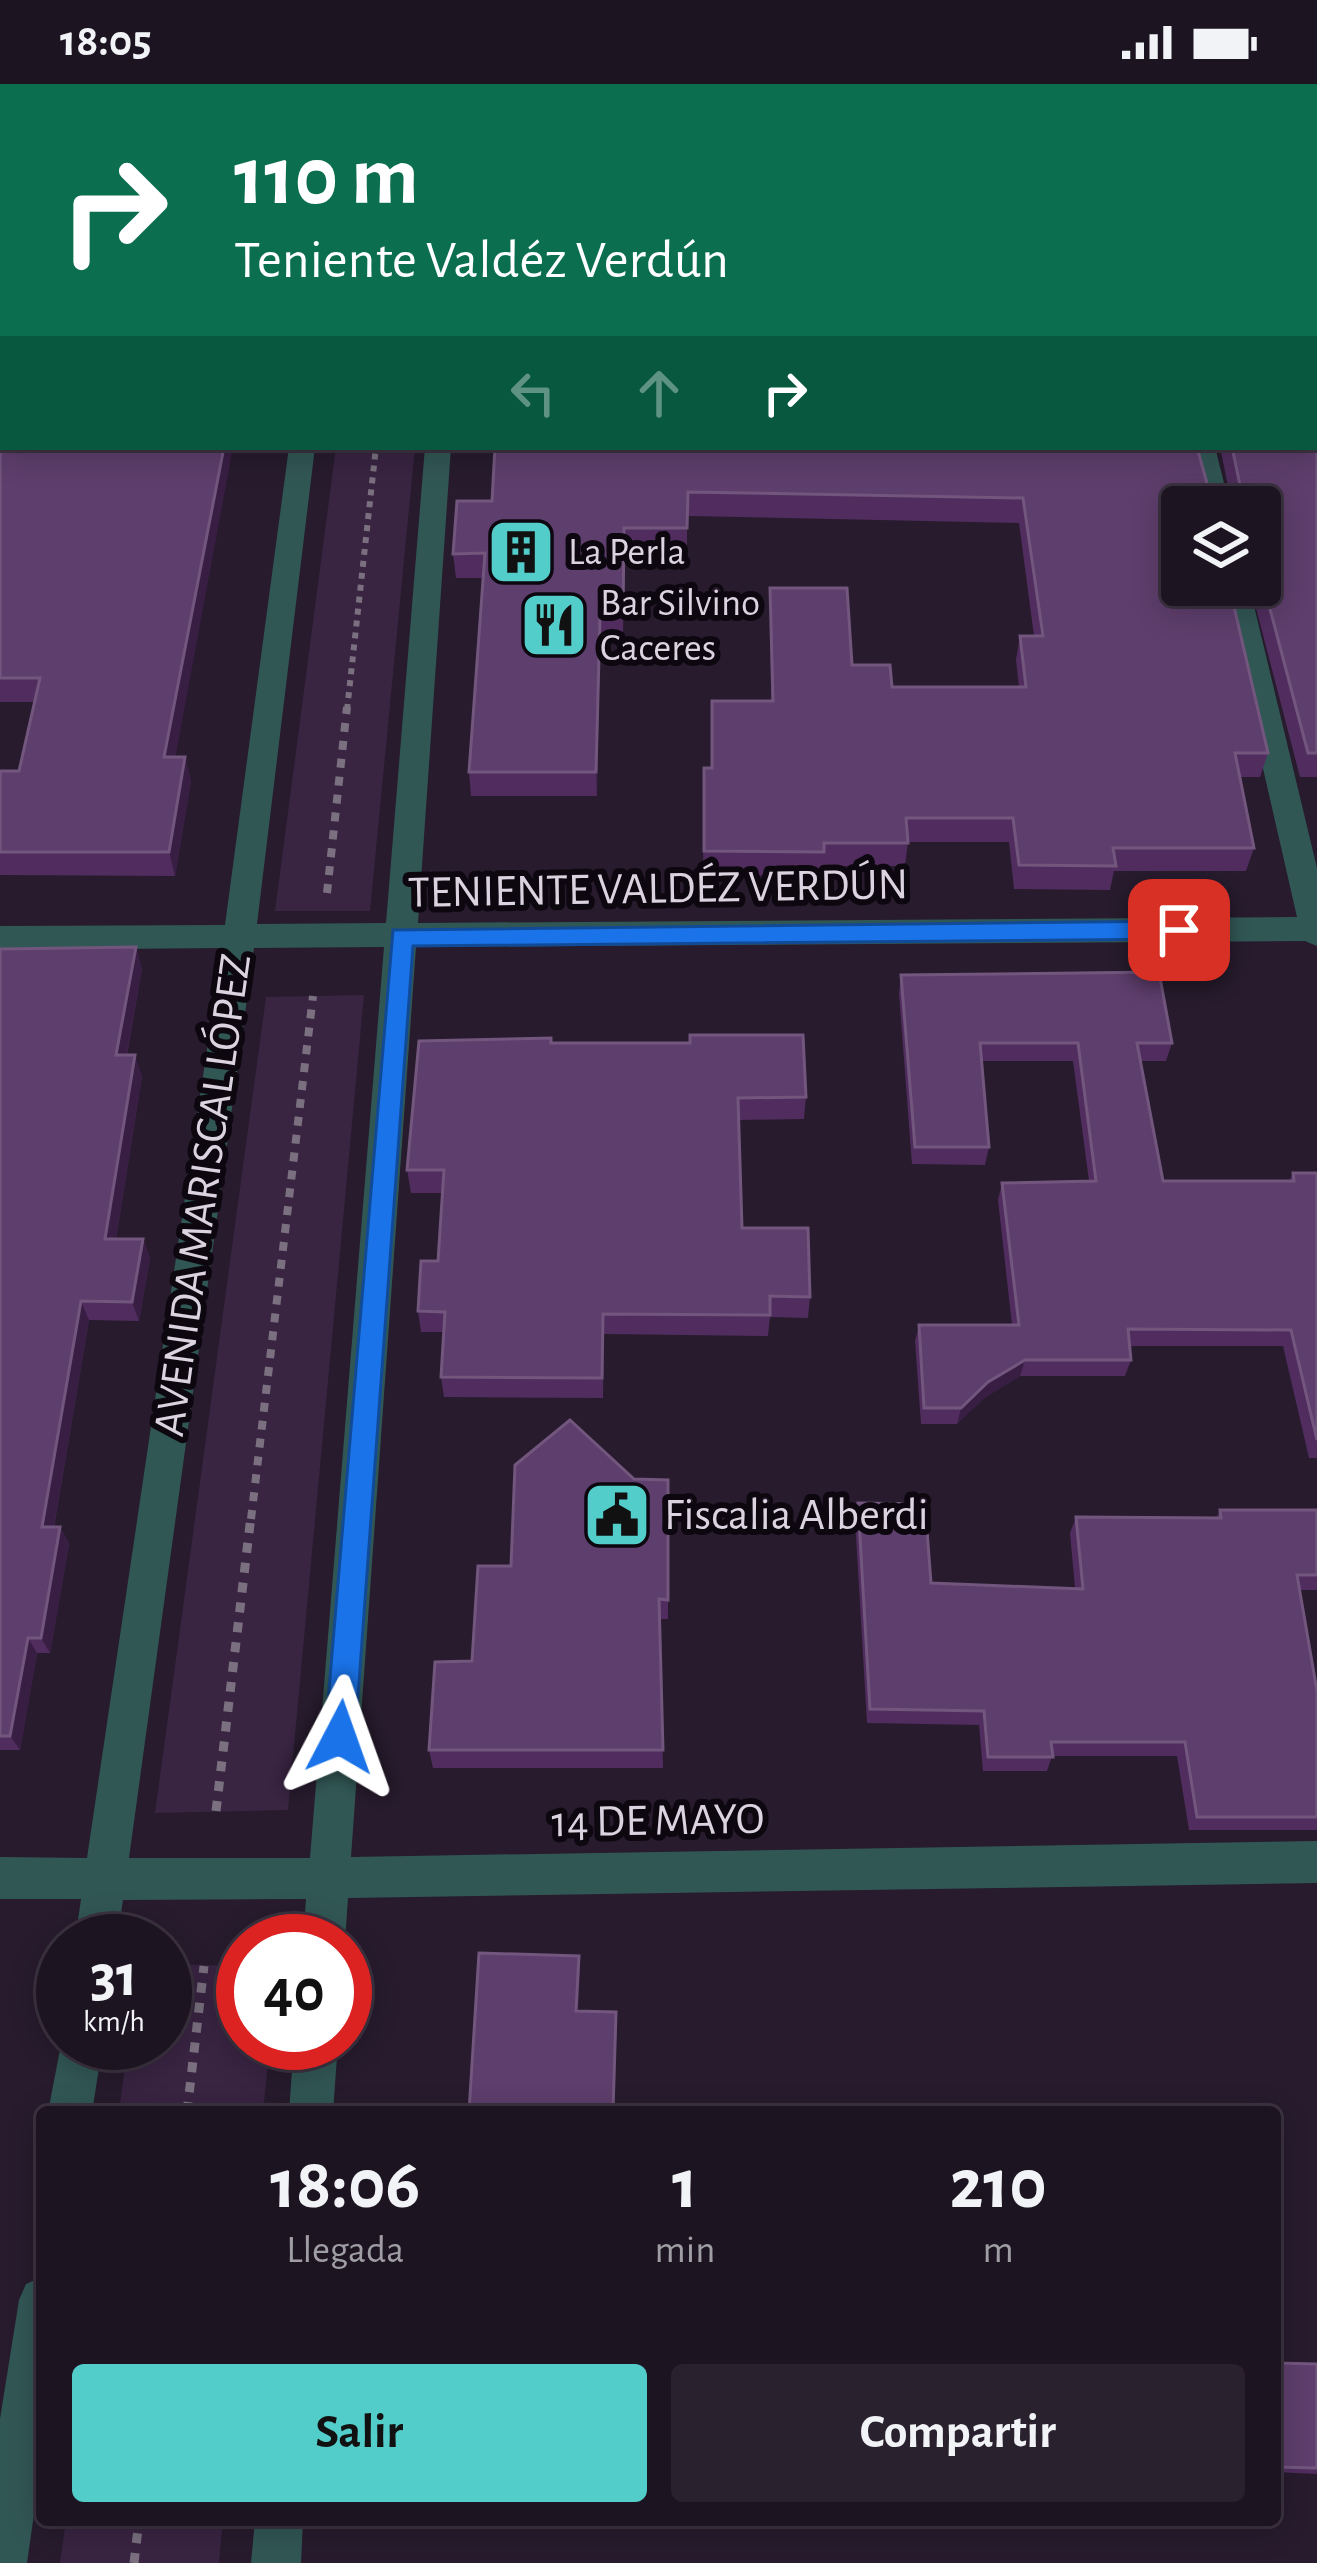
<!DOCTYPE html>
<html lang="es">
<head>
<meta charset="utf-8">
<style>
	body { margin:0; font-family:"Alegreya Sans",sans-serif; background:#2a212f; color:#f1f3f6; height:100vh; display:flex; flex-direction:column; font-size:45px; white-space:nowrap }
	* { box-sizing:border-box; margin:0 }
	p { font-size:39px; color:#a09ea5 }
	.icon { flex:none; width:66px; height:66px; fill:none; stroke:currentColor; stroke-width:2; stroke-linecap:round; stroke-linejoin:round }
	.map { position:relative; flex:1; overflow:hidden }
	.sheet { position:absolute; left:36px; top:2022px; width:1245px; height:420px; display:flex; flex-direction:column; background:#1d1422; border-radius:12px; box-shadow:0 6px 30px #0003,0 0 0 3px #3b3340 }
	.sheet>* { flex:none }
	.hud { position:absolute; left:0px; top:0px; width:1317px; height:366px; box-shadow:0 6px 30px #0003,0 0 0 3px #3b3340; background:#0b6e4f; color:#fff; overflow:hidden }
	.controls { position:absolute; left:1161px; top:402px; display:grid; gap:24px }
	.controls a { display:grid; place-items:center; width:120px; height:120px; border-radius:12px; background:#1d1422; box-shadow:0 6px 30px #0003,0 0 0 3px #3b3340; font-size:60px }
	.speed { position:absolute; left:36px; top:1830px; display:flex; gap:24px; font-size:60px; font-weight:700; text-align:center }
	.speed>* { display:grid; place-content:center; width:156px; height:156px; border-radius:50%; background:#1d1422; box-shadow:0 6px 30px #0003,0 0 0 3px #3b3340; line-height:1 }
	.speed small { font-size:30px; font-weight:400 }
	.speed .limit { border:18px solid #d22; background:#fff; color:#111 }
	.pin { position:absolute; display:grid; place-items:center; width:102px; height:102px; color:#fff; margin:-51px; border-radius:24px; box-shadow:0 6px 18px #0006 }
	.me { position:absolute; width:132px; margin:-66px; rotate:4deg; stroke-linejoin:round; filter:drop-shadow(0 0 9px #0008) }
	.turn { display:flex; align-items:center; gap:42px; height:252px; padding:0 36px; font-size:54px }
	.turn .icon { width:156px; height:156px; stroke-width:2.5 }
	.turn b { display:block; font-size:84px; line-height:102px }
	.lanes { display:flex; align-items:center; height:114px; padding:0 36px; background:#0003; justify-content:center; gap:60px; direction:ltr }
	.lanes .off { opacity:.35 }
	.eta { display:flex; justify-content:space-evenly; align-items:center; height:204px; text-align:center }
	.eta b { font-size:72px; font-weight:600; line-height:84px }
	.primary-button { display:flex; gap:24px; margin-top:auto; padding:24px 36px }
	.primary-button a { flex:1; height:138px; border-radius:12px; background:#53cdca; color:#111; font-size:48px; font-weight:600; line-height:138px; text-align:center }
	.primary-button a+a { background:#2a212f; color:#f1f3f6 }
	.status { display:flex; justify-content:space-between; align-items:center; height:84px; padding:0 60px; background:#1d1422; direction:ltr }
	.status svg { height:33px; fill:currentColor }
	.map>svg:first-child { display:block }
	.green { fill:#392442 }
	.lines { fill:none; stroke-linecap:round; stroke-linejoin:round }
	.path-far2 { stroke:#7a707f; stroke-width:6; stroke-dasharray:6 6; stroke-linecap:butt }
	.path-far1 { stroke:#7a707f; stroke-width:8; stroke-dasharray:9 9; stroke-linecap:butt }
	.path { stroke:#7a707f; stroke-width:9; stroke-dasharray:10 10; stroke-linecap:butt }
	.minor { fill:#315755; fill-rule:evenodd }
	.wall { fill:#502d5e }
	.shaded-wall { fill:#391e44 }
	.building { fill:#5e3e6c; stroke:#72567e; stroke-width:3 }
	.route { fill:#1a73e8; stroke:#114b97; stroke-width:3 }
	.labels { text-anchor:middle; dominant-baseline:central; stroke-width:12; stroke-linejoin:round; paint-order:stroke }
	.far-poi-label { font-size:39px; fill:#dbd3df; stroke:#0d080f; text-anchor:start }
	.street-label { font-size:45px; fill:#dbd3df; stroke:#0d080f }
	.poi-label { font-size:45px; fill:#dbd3df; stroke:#0d080f; text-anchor:start }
</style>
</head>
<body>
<div class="status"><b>18:05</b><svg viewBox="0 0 49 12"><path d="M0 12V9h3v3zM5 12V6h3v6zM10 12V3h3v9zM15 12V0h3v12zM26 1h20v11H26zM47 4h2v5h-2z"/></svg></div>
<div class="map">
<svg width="1317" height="2479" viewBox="0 0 1317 2479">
	<rect width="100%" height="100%" fill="#271b2d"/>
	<g class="green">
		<path d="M336,363H415L370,827H275Z"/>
		<path d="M364,911L288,1726L155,1729L266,913Z"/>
		<path d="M165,1880L243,1882V1959H270L263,2028H119L128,1959H165Z"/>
		<path d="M66,2436H223L219,2479H60Z"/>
	</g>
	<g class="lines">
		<path class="path-far2" d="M347,626L376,363"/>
		<g class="path-far1">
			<path d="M327,809L347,623"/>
			<path d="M251,1435L313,912"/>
		</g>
		<g class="path">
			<path d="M216,1727L251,1432"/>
			<path d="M187,2028L204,1882"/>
			<path d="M134,2479L139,2436"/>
		</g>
		<g class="minor">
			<path d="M1237,0H1302L1304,3H1239Z"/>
			<rect x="0" y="269" width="3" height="16"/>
			<rect x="1314" y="269" width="3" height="16"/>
			<path d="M289,363H315L257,840L386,839L425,363H451L418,839L1297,833L1221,501H1249L1317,784V862L1305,857L416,863L351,1773L1317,1757V1799L348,1814L345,1858L303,1857L306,1815L123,1816L117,1857H75L81,1815H0V1773L87,1774L222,864L0,866V842L225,841ZM384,863L310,1774H129L254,864Z"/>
			<path d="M1189,363H1215L1230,423H1202Z"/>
			<path d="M63,1950V1959H103L92,2028H48Z"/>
			<path d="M294,1959H338L333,2028H289Z"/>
			<path d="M42,2193V2374L27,2479H0V2335L19,2216L26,2200Z"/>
			<path d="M255,2436H303L301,2479H251Z"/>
		</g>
	</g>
	<g class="wall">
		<rect x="1314" y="37" width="3" height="185"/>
		<path d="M3,130V231H0V140Z"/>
		<path d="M1317,293V693H1300L1250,501H1260V423H1182L1268,669L1260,693H1239L1254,764L1246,787H1114L1110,806L1014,805L1009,758H908L905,782H823L822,792L703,791L704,684H712L771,617L770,504L852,581L892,603H1019L1016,576L1020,552H1034L1019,439L687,432V469L624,468L623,557H600L597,712H471L469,688L483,494H456L453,470L492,417L495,363L1208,403L1228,402L1220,363H1314Z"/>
		<path d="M0,308L175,673H185L191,697L175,792L0,791V687H19L35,618H0Z"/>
		<path d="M0,865L142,884L127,971L142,992L116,1155H143L150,1174L139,1237L89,1236L54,1443H60L69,1460L50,1569H37L20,1666H0Z"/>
		<path d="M901,891L1172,959L1166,977H1141L1163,1097H1289L1293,1089H1317V1374H1309L1283,1262H1129L1131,1276L1125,1292H1020L984,1314L957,1340H921L915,1257L919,1241H1012L998,1116L1002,1099L1089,1097L1073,977H982L989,1063L985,1081L912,1080L899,910Z"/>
		<path d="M552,959L806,1013L804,1035L739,1036L742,1144L810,1213L808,1234L770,1233L768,1252L604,1250L603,1314L444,1313L441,1293L443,1248H421L418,1227L438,1177L443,1109H411L407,1086Z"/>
		<path d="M858,1419L931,1499L1075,1504L1070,1449L1076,1433L1216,1434L1220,1426H1317V1506H1299L1317,1607V1746H1189L1177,1672H1052L1047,1687H983L979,1641L867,1639L855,1435Z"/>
		<path d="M478,1482L668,1516V1535H660L663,1684H433L429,1666L472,1577Z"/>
		<path d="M1275,2279L1317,2280V2390L1275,2388Z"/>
	</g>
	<g class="shaded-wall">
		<path d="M224,363H233L171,697L164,673Z"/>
		<path d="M600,533V557L597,712L596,688Z"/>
		<path d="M185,673L191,697L175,792L169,768Z"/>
		<path d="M136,863L142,884L123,992L116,971Z"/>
		<path d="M135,971L142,992L113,1174L105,1155Z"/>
		<path d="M143,1155L150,1174L139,1237L132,1218Z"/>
		<path d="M81,1217L89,1236L51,1459L42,1443Z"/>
		<path d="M1025,1276L1020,1292L984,1314L957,1340L961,1324L988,1298Z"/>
		<path d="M60,1443L69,1460L50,1569L41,1554Z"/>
		<path d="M28,1554L37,1569L20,1666L10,1652Z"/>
		<path d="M579,1872L580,1885L578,1940L576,1927Z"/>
	</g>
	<g class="building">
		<path d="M481,0H564V3H480Z"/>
		<rect x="1314" y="37" width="3" height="143"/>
		<path d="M3,130V206H0V140Z"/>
		<path d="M1314,293H1317V669H1308L1260,487V423H1182V501H1229L1268,669H1235L1254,764H1113L1116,782L1019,781L1013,734H906L908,759H824V768L704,767V684H712V617H773L770,504H847L852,581H890L892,603H1026L1020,552H1043L1023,414L688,408L687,444H624L623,533H600L596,688H469L485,469L453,470L457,417H492L495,363H1197L1208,403L1240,401L1232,363H1314Z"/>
		<path d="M0,308H3V363H224L164,673H185L169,768H0V687H19L40,594H0Z"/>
		<path d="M136,863L116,971H135L105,1155H143L132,1218L81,1217L42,1443H60L41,1554H28L10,1652H0V865Z"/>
		<path d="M1159,888L1172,959H1137L1163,1097H1294L1293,1089H1317V1356L1291,1246L1128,1245L1131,1276H1025L988,1298L961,1324H924L919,1241H1019L1002,1099L1096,1097L1078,959H980L989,1063H915L901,891Z"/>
		<path d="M690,951H803L806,1013L738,1014L742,1144H808L810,1213L770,1212V1231L603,1230L602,1294L441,1293L445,1228L418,1227L421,1177H438L444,1086H407L419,957L551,954V959H690Z"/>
		<path d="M570,1336L634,1395L668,1396V1516L659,1515L663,1666H429L435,1578L472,1577L478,1482H511L515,1381Z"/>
		<path d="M858,1419L925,1420L931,1499L1083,1505L1076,1433L1221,1434L1220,1426H1317V1491H1297L1317,1607V1733H1197L1185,1658H1051L1053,1673H988L984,1627L870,1625Z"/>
		<path d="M479,1869L579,1872L576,1927L616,1928L613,2028H469Z"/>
		<path d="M1275,2279L1317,2280V2384L1275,2383Z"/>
	</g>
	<path class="route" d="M1179,837L1191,846L1179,855L413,862L355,1653L351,1663L340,1667L329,1663L325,1653L393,846Z"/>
	<defs>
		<g id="building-square" transform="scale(3.45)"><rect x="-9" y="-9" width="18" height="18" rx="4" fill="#53cdca" stroke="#0d080f"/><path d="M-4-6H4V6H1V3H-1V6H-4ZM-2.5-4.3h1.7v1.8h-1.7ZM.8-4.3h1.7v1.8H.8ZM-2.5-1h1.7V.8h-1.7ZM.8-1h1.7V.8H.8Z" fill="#111"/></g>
		<g id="restaurant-square" transform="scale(3.45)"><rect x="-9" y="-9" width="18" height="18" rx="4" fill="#53cdca" stroke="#0d080f"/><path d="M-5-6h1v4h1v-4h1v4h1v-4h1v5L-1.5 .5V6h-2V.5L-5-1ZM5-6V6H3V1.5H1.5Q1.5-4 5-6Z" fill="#111"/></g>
		<g id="civic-square" transform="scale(3.45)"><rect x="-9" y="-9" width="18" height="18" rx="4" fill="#53cdca" stroke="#0d080f"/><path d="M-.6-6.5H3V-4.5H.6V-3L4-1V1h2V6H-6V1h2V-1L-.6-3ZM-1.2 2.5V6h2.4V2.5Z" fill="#111"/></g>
	</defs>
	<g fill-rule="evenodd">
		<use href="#building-square" x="521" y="468"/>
		<use href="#restaurant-square" x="554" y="541"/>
		<use href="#civic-square" x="617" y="1431"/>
	</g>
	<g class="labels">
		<g class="far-poi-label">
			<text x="568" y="468">La Perla</text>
			<text x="600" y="519">Bar Silvino<tspan x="600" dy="45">Caceres</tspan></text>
		</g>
		<g class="street-label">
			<text transform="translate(658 805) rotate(-1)">TENIENTE VALDÉZ VERDÚN</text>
			<text transform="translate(203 1111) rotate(-82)">AVENIDA MARISCAL LÓPEZ</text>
			<text transform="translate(658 1737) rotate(-1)">14 DE MAYO</text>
		</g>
		<g class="poi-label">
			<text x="664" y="1431">Fiscalia Alberdi</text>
		</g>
	</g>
</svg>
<div class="controls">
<a><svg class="icon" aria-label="layers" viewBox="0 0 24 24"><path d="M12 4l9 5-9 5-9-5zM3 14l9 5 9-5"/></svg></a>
</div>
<div class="speed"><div>31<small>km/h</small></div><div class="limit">40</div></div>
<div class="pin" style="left:1179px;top:846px;background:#d93025"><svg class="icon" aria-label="arrive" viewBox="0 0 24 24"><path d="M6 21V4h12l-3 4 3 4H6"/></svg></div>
<svg class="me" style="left:340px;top:1653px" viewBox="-20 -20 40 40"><path d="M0-17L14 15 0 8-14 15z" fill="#1a73e8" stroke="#fff" stroke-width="4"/></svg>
<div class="hud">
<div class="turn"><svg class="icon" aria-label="right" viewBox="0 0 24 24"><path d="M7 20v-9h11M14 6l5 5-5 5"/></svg><div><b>110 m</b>Teniente Valdéz Verdún</div></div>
<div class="lanes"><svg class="icon off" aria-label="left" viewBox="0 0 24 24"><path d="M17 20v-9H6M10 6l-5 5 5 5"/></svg><svg class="icon off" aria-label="ahead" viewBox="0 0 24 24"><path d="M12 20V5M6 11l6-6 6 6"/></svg><svg class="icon" aria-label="right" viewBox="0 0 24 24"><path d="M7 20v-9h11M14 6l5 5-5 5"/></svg></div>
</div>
<section class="sheet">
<div class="eta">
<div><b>18:06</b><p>Llegada</p></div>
<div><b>1</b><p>min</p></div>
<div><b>210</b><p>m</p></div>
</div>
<div class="primary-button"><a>Salir</a><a>Compartir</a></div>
</section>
</div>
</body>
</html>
